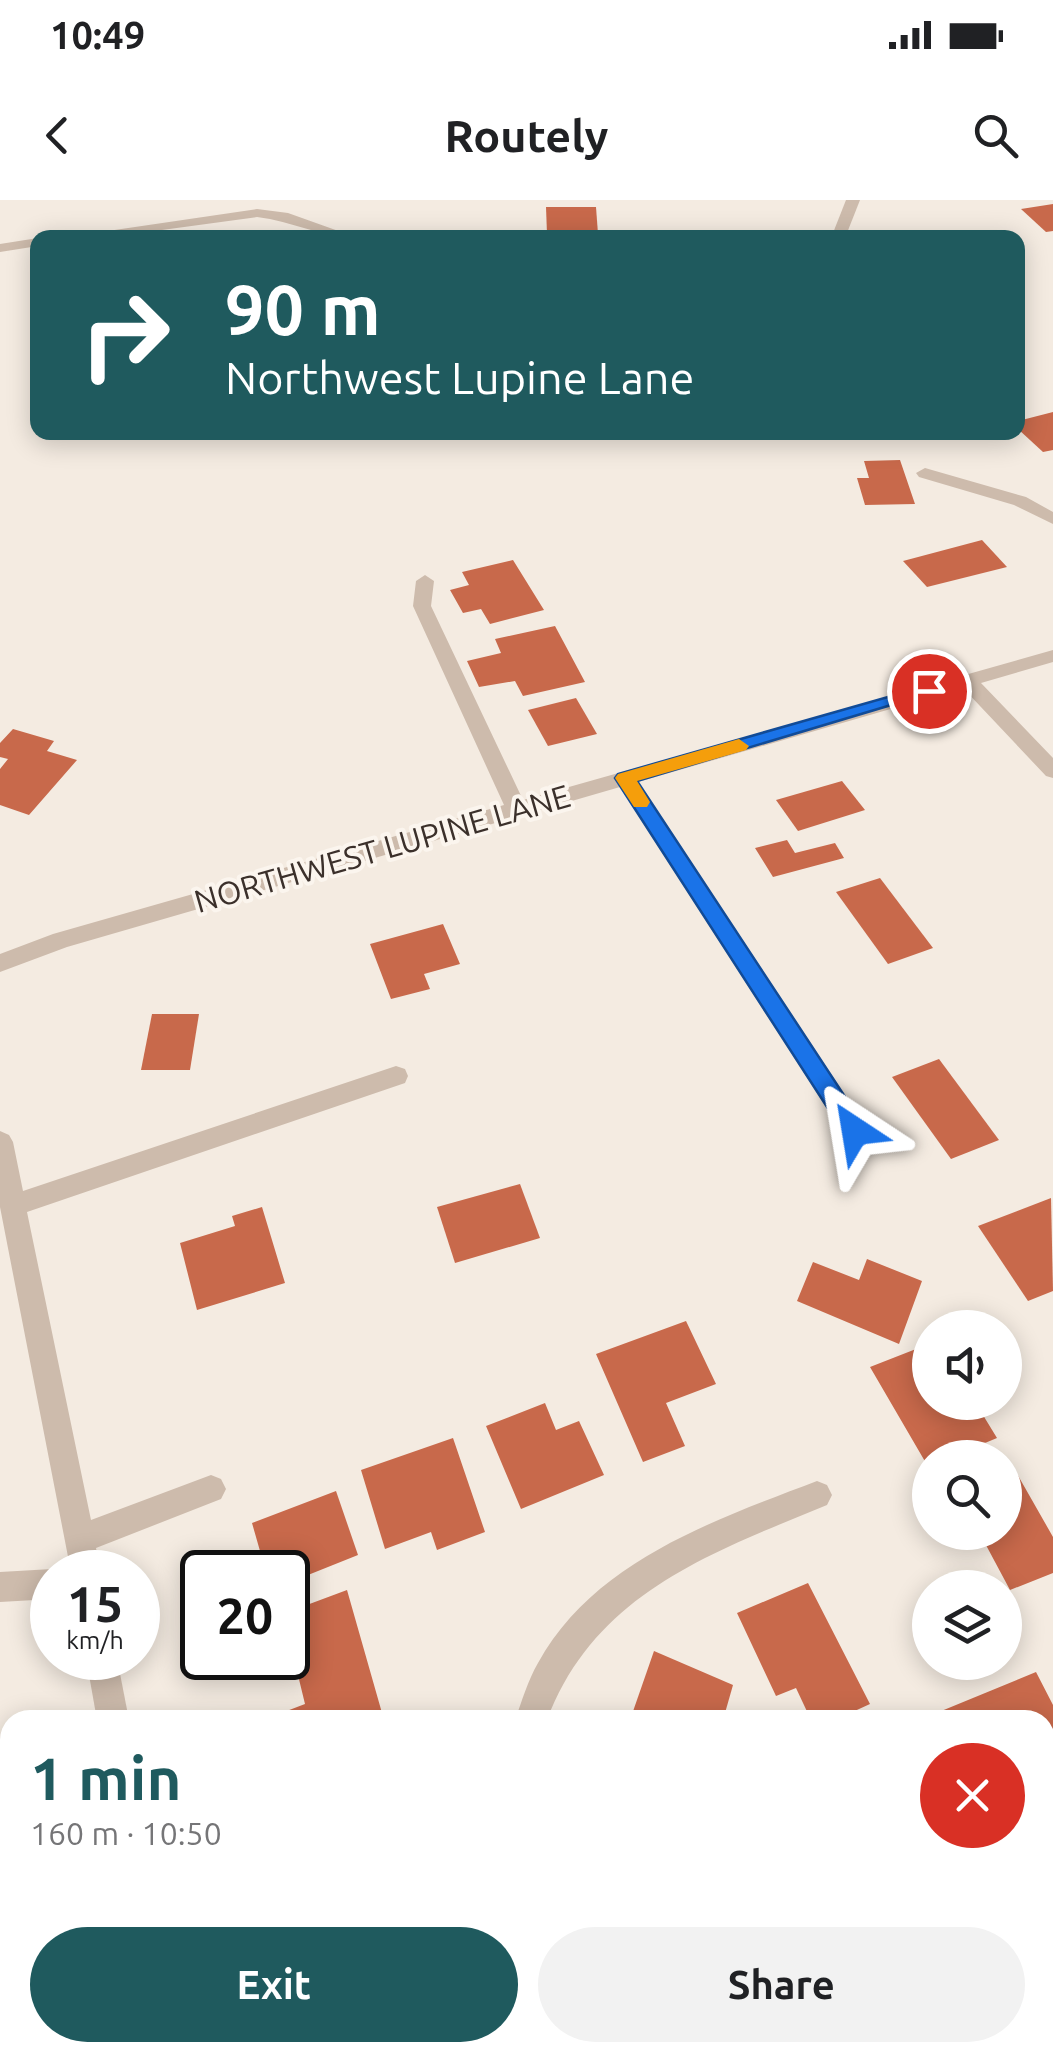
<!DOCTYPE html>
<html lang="en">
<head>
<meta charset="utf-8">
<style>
	body { margin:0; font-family:Ubuntu,sans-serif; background:#f2f2f2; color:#202124; height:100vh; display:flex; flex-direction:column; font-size:38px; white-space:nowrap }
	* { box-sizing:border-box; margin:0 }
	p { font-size:32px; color:#757577 }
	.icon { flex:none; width:55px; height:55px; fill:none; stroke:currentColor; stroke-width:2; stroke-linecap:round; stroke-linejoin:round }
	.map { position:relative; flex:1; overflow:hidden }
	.drawer { position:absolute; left:0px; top:1510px; width:1055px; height:352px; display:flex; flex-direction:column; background:#fff; border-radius:30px 30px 0 0; box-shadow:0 5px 25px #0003 }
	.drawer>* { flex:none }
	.banner { position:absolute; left:30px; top:30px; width:995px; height:210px; border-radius:20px; box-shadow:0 5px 25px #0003; background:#1f5a5e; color:#fff; overflow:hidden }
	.fabs { position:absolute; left:912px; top:1110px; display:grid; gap:20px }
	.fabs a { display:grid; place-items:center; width:110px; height:110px; border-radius:50%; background:#fff; box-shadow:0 5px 25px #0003; font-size:50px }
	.speed { position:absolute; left:30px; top:1350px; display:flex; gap:20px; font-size:50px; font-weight:700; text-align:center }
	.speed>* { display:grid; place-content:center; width:130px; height:130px; border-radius:50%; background:#fff; box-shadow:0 5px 25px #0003; line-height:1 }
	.speed small { font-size:25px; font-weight:400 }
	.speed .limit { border:5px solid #111; border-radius:15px; background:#fff; color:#111 }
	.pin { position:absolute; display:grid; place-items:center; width:85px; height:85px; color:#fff; margin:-42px; border:5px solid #fff; border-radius:50%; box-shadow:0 2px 10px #0007 }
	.me { position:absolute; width:110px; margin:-55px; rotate:327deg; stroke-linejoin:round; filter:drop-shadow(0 0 8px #0008) }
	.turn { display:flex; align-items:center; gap:35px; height:210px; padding:0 30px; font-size:45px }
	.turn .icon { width:130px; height:130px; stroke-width:2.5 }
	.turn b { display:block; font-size:70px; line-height:85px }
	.round { display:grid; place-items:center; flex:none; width:105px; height:105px; border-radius:52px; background:#f2f2f2 }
	.overview { display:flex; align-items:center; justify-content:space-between; height:170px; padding:0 30px }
	h1 { font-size:60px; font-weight:700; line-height:75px; color:#1f5a5e }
	.button { display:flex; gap:20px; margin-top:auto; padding:20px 30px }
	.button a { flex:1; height:115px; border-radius:60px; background:#1f5a5e; color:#fff; font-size:40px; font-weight:700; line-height:115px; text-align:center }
	.button a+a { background:#f2f2f2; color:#202124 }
	.status { display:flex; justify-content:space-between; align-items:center; height:70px; padding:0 50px; background:#fff; direction:ltr }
	.status svg { height:28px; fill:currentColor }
	header { display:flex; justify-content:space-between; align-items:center; height:130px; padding:0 30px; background:#fff; font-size:45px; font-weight:700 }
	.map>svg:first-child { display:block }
	.building { fill:#c8694b }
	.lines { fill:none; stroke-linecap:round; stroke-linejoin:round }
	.minor { fill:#cdbbac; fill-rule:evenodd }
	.route { fill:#1a73e8; stroke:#114b97; stroke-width:2.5 }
	.slow { fill:#f59e0b }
	.labels { text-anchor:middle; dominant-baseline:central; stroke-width:8; stroke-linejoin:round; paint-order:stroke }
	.street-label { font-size:32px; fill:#3b302b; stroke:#fbf5ee }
</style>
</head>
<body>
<div class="status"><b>10:49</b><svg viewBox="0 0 49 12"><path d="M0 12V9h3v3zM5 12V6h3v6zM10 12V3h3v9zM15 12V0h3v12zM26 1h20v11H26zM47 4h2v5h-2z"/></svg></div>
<header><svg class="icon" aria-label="back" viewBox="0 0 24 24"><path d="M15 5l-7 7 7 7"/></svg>Routely<svg class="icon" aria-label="search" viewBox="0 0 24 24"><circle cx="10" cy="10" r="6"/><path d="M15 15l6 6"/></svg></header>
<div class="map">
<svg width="1053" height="1861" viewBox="0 0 1053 1861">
	<rect width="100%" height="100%" fill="#f4ebe1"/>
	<g class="building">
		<path d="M1053,4V31L1046,32L1021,9Z"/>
		<path d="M546,7H596L598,34H547Z"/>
		<path d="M1053,212V250L1043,252L1018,229V221Z"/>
		<path d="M900,260L915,304L865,305L857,278H869L864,261Z"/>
		<path d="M982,340L1007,367L927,387L903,361Z"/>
		<path d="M513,360L544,410L490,424L481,409L463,413L450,390L469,385L462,372Z"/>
		<path d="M555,426L585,482L523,496L515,481L479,487L467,461L501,453L495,439Z"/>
		<path d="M576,498L597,534L548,546L528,510Z"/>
		<path d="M13,529L54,541L47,551L77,560L29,615L0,605V569L8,559L0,557V543Z"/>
		<path d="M842,581L865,610L798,631L776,600Z"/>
		<path d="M787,640L795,653L835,643L844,658L773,677L755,648Z"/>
		<path d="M880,678L933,748L888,764L836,692Z"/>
		<path d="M443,724L460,764L424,774L430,789L391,799L370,744Z"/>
		<path d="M152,814H199L190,870H141Z"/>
		<path d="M939,859L999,940L951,959L892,877Z"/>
		<path d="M520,984L540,1038L455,1063L437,1007Z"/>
		<path d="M1051,998L1053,1091L1028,1101L978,1026Z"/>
		<path d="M262,1007L285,1083L197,1110L180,1043L235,1026L232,1016Z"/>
		<path d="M867,1059L922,1081L899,1144L797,1101L813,1062L859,1080Z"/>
		<path d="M686,1121L716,1184L666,1203L685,1246L643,1262L596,1154Z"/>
		<path d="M916,1149L930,1172V1202H975L997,1238L949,1258H930V1270L870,1167Z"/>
		<path d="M545,1203L556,1230L579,1221L604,1275L521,1309L486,1226Z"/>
		<path d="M453,1238L485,1332L437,1350L431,1332L385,1349L361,1270Z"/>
		<path d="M1012,1265L1053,1337V1373L1010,1390L979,1332H1005V1267Z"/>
		<path d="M336,1291L358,1355L288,1383V1372H266L252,1323Z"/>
		<path d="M808,1383L870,1504L835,1520H811L796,1488L776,1496L737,1413Z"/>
		<path d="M347,1390L384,1520H263L305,1504L288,1434V1412Z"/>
		<path d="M654,1451L733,1485L723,1520H630Z"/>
		<path d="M1036,1472L1053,1505V1557L1045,1560V1520H937L934,1514Z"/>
		<path d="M333,1852H491L492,1859L335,1861Z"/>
		<path d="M714,1852H842L840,1861H711Z"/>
		<path d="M899,1852H992L1011,1861H897Z"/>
	</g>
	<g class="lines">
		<g class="minor">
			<path d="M846,0H860L845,38H831Z"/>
			<path d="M257,9L288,13L358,38C323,38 292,21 257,17L103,38H60Z"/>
			<path d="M38,38V46L0,52V44Z"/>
			<path d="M925,268L1026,297L1053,312V324L1014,305L919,277L916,273Z"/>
			<path d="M425,375L434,381L431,406L523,600L1053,450V462L981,483L1053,558V578L1046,576L963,488L638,582L864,924L868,931L864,938H846L620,587L67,747L0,772V754L53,734L504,605L413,406L416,381Z"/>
			<path d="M396,866L405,869L408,876L405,883L27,1012L91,1320L211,1275L221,1279L226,1289L221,1299L96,1348L101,1372H71L0,1007V931L9,935L13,942L23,991Z"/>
			<path d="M817,1281L827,1285L832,1295L827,1305C711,1353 595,1393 547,1520H515C522,1501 528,1480 538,1463C594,1361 715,1320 817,1281Z"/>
			<path d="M52,1369L61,1372H52V1399L0,1402V1372Z"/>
			<path d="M86,1458H117L129,1520H97Z"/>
			<path d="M155,1852H191L193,1861H157Z"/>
			<path d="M557,1852H593L595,1861H559Z"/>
		</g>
	</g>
	<path class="route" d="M923,487L938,491L637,581L863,924V938H847L615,578L618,574Z"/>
	<path class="slow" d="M739,539L749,546L746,550L637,581L650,602L647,607H634L615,578L618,574Z"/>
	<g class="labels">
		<g class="street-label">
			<text transform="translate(382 648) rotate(-16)">NORTHWEST LUPINE LANE</text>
		</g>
	</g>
</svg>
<div class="fabs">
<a><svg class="icon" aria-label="sound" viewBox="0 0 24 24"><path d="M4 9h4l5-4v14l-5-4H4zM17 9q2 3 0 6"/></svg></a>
<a><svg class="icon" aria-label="search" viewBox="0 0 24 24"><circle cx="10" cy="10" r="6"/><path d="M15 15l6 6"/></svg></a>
<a><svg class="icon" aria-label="layers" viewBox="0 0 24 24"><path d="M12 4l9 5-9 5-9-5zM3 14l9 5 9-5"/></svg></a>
</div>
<div class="speed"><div>15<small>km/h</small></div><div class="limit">20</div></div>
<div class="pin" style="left:929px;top:491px;background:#d93025"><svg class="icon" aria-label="arrive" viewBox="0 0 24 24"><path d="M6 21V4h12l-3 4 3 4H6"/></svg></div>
<svg class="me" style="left:855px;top:931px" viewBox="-20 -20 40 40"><path d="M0-17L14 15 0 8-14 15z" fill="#1a73e8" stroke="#fff" stroke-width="4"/></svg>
<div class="banner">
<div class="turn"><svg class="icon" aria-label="right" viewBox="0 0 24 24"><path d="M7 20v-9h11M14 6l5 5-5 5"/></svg><div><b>90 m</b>Northwest Lupine Lane</div></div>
</div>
<section class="drawer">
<div class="overview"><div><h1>1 min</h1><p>160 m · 10:50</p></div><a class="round" style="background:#d93025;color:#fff"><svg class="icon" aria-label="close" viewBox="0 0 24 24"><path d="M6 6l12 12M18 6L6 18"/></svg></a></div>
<div class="button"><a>Exit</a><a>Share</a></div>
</section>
</div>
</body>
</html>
